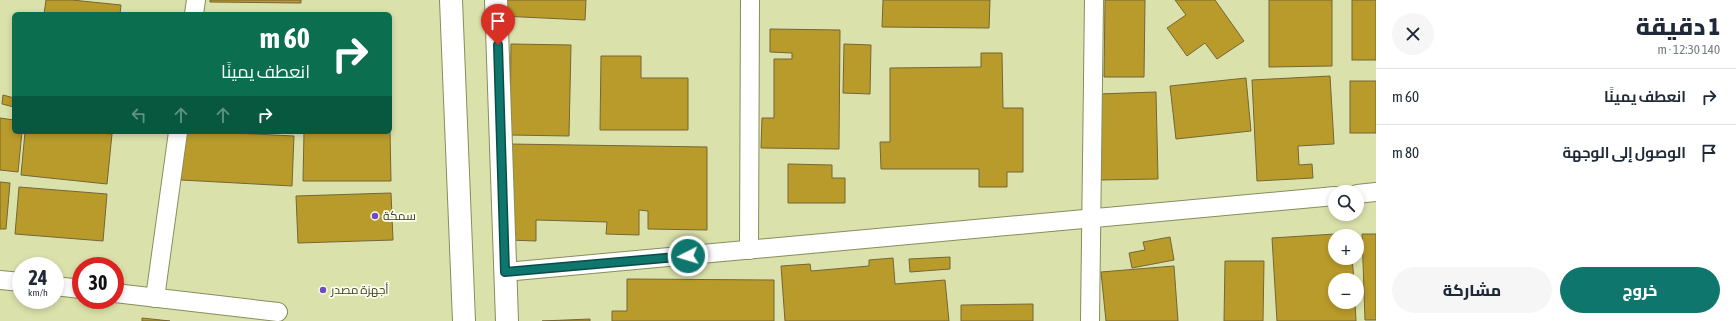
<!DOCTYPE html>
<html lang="ar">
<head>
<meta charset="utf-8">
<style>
	body { margin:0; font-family:"Asap Condensed",Cairo,sans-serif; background:#f6f6f7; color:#1f2937; direction:rtl; height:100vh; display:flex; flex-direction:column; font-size:15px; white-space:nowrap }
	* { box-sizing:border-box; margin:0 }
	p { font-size:13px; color:#747a83 }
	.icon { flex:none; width:22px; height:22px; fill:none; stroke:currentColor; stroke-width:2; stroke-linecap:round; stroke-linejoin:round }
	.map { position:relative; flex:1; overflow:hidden; direction:ltr }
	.drawer { display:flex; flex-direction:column; background:#fff; width:360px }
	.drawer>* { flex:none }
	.top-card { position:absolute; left:12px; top:12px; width:380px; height:122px; border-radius:6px; box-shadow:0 2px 6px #0003; direction:rtl; background:#0b6e4f; color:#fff; overflow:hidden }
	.controls { position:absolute; left:1328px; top:185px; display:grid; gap:8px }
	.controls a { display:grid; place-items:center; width:36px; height:36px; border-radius:50%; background:#fff; box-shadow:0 2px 6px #0003; font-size:20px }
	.speed { position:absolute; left:12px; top:257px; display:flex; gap:8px; font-size:20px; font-weight:700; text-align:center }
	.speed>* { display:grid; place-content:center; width:52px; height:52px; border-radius:50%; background:#fff; box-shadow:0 2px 6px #0003; line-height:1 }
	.speed small { font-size:10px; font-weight:400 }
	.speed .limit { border:6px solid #d22; background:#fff; color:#111 }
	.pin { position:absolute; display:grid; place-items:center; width:34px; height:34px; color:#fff; margin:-41px -17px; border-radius:50% 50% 50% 0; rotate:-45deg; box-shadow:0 0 4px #0007 }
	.pin .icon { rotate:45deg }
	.me { position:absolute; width:44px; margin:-22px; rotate:265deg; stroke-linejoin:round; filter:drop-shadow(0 0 3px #0008) }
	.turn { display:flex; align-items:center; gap:14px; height:84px; padding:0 16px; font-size:18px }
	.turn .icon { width:52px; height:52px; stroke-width:2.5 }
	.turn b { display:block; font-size:28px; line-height:34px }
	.lanes { display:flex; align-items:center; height:38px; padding:0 16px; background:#0003; justify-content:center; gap:20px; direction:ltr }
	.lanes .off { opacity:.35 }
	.round { display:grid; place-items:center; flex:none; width:42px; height:42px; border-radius:21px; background:#f6f6f7 }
	.head { display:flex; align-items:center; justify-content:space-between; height:68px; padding:0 16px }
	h1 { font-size:24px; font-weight:800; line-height:30px }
	.button { display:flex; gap:8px; margin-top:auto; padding:8px 16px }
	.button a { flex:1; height:46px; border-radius:24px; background:#0f766e; color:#fff; font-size:16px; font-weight:800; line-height:46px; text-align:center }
	.button a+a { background:#f6f6f7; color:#1f2937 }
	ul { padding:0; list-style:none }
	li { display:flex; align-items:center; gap:12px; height:56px; padding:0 16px; border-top:1px solid #e0e1e3 }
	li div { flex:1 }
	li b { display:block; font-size:15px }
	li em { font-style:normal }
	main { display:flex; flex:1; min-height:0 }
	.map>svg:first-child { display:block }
	.building { fill:#b99b2b; stroke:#756635 }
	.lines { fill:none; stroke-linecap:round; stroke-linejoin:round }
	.street-casing { stroke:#888e5b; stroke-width:20 }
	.secondary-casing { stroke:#888e5b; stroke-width:24 }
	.street { stroke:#fff; stroke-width:18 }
	.secondary { stroke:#fff; stroke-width:22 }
	.route-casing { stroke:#0a4d48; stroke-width:10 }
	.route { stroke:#0f766e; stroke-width:7 }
	.poi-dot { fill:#714bc4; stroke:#fcffe9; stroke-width:1.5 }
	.labels { text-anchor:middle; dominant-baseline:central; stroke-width:3.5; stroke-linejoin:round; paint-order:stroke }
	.poi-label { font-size:12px; fill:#3c3e29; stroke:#fcffe9; text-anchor:start }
</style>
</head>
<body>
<main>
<section class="drawer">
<div class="head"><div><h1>1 دقيقة</h1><p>140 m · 12:30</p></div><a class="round"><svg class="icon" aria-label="close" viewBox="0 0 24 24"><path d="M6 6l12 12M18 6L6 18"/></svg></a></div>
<ul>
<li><svg class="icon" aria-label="right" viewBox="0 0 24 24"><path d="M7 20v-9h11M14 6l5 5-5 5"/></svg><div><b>انعطف يمينًا</b></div><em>60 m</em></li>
<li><svg class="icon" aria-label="arrive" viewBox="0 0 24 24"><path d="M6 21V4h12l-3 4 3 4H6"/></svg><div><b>الوصول إلى الوجهة</b></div><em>80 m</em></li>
</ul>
<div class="button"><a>خروج</a><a>مشاركة</a></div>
</section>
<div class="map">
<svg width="1376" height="321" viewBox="0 0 1376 321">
	<rect width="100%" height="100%" fill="#dae1ab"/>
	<g class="building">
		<path d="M46,0H72L121,5L120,14H44Z"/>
		<path d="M210,0H301V3L210,2Z"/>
		<path d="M501,0H586L585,20L501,16Z"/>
		<path d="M883,0H990L989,28L882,27Z"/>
		<path d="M1105,0H1145L1144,77H1104Z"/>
		<path d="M1175,0H1215L1244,41L1217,59L1205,43L1187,56L1167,28L1186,15Z"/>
		<path d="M1269,0H1332V66L1269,67Z"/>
		<rect x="1352" y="0" width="24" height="60"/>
		<path d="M770,29L840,30L839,149L761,148L762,118H774V59H792V53L770,52Z"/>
		<path d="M511,44L571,45L569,136L510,135Z"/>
		<path d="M844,44L871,45L870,94L843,93Z"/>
		<path d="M981,53H1002L1003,108H1023V172H1007V187H979V169H881L880,142H890V68L981,67Z"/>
		<path d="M601,56H641V78H688V130H600Z"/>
		<path d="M1330,76L1334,144L1298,146L1299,165L1312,164L1313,178L1257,181L1252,80Z"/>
		<path d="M1246,78L1251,131L1176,139L1170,86Z"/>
		<rect x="1350" y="81" width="26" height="52"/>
		<path d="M1156,92L1158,179L1100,180L1098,94Z"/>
		<path d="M3,95L14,98V107L2,104Z"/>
		<path d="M0,118L14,120V132H22L18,172L0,170Z"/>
		<path d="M390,131L391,181H303L304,132H390Z"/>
		<path d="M25,132H87L112,134L107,184L21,175Z"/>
		<path d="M184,132H215L294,136L292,186L181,180Z"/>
		<path d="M509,144L707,147V230L648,229V211L639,210V235L606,234L607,222L536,220V241L508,240Z"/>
		<path d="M788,164L832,165V178H845V203H788Z"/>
		<path d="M0,182L10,183L6,229H0Z"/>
		<path d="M19,187L107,194L103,241L15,234Z"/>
		<path d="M391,193L393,240L298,243L296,196Z"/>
		<path d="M1351,233V236H1335V258H1352L1354,280H1335V302H1355L1356,321H1277L1272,238Z"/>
		<path d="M1362,234H1376V320H1365Z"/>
		<path d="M1170,237L1174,260L1132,268L1129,253L1145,250L1143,242Z"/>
		<path d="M950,257V269L910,272L909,259Z"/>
		<path d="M893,258L895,284L945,280L949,321H785L781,266L810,264L811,271L869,266V260Z"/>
		<path d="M1225,261H1264L1263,321H1224Z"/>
		<path d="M1174,266L1178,321H1106L1101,272Z"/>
		<path d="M627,279L774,280V321H612V311H627Z"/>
		<path d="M1033,304V321H961V305Z"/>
		<path d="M142,318L170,321H142Z"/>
		<path d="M590,319V321H542Z"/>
	</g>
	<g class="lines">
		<g class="street-casing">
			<g id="street">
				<path d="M194,14L196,0"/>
				<path d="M1357,194L1376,192"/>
				<path d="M749,250L750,0"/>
				<path d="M505,272L1335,196"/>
				<path d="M0,280L21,282"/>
				<path d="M55,286L81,289"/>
				<path d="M115,293L278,312"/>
				<path d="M155,298L178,132"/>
				<path d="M1090,321L1094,0"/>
			</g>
		</g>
		<g class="secondary-casing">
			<g id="secondary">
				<path d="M451,0L464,321"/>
				<path d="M496,0L507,321"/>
			</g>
		</g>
		<use href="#street" class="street"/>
		<use href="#secondary" class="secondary"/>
	</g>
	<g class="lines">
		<g class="route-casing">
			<path id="route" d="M498,45L505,272L688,256"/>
		</g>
		<use href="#route" class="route"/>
	</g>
	<g class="poi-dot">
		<circle cx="375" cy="216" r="4"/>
		<circle cx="323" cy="290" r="4"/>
	</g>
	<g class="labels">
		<g class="poi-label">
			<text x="383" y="216">سمكة</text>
			<text x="331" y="290">أجهزة مصدر</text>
		</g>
	</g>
</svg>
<div class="controls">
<a><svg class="icon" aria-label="search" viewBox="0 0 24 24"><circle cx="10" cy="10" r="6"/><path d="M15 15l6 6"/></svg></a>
<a>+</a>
<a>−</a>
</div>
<div class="speed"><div>24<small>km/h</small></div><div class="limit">30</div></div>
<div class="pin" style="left:498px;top:45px;background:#d93025"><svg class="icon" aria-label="arrive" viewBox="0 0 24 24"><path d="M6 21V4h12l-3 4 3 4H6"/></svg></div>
<svg class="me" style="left:688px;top:256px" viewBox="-20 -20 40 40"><circle r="17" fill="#0f766e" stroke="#fff" stroke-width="3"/><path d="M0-11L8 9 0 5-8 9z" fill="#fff"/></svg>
<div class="top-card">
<div class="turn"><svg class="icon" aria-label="right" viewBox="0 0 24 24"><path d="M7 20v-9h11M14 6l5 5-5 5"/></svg><div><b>60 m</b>انعطف يمينًا</div></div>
<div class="lanes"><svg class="icon off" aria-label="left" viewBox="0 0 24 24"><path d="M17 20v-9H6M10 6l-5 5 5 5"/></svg><svg class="icon off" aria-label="ahead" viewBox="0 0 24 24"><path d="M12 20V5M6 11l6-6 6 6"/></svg><svg class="icon off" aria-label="ahead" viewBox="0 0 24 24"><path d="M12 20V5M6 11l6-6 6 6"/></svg><svg class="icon" aria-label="right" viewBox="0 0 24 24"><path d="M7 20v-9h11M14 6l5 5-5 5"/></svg></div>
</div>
</div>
</main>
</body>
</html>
